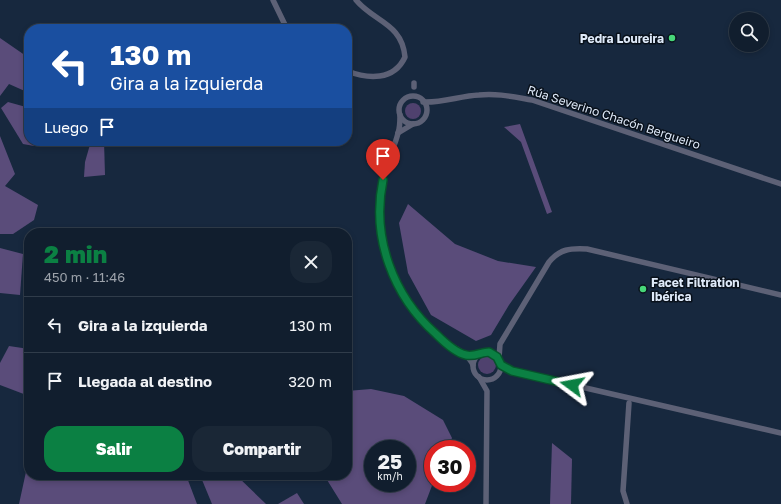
<!DOCTYPE html>
<html lang="es">
<head>
<meta charset="utf-8">
<style>
	body { margin:0; font-family:"Golos Text",sans-serif; background:#1a2736; color:#f1f3f6; height:100vh; display:flex; flex-direction:column; font-size:15px; white-space:nowrap }
	* { box-sizing:border-box; margin:0 }
	p { font-size:13px; color:#9ca2aa }
	.icon { flex:none; width:22px; height:22px; fill:none; stroke:currentColor; stroke-width:2; stroke-linecap:round; stroke-linejoin:round }
	.map { position:relative; flex:1; overflow:hidden }
	.drawer { position:absolute; left:24px; top:228px; width:328px; height:252px; display:flex; flex-direction:column; background:#111e2e; border-radius:16px; box-shadow:0 2px 6px #0003,0 0 0 1px #303c4a }
	.drawer>* { flex:none }
	.guide { position:absolute; left:24px; top:24px; width:328px; height:122px; border-radius:16px; box-shadow:0 2px 6px #0003,0 0 0 1px #303c4a; background:#1a4fa0; color:#fff; overflow:hidden }
	.buttons { position:absolute; left:729px; top:12px; display:grid; gap:8px }
	.buttons a { display:grid; place-items:center; width:40px; height:40px; border-radius:50%; background:#111e2e; box-shadow:0 2px 6px #0003,0 0 0 1px #303c4a; font-size:20px }
	.speed { position:absolute; left:364px; top:440px; display:flex; gap:8px; font-size:20px; font-weight:700; text-align:center }
	.speed>* { display:grid; place-content:center; width:52px; height:52px; border-radius:50%; background:#111e2e; box-shadow:0 2px 6px #0003,0 0 0 1px #303c4a; line-height:1 }
	.speed small { font-size:10px; font-weight:400 }
	.speed .limit { border:6px solid #d22; background:#fff; color:#111 }
	.pin { position:absolute; display:grid; place-items:center; width:34px; height:34px; color:#fff; margin:-41px -17px; border-radius:50% 50% 50% 0; rotate:-45deg; box-shadow:0 0 4px #0007 }
	.pin .icon { rotate:45deg }
	.me { position:absolute; width:44px; margin:-22px; rotate:283deg; stroke-linejoin:round; filter:drop-shadow(0 0 3px #0008) }
	.turn { display:flex; align-items:center; gap:14px; height:84px; padding:0 20px; font-size:18px }
	.turn .icon { width:52px; height:52px; stroke-width:2.5 }
	.turn b { display:block; font-size:28px; line-height:34px }
	.then { display:flex; align-items:center; height:38px; padding:0 20px; background:#0003; gap:8px; font-size:15px }
	.round { display:grid; place-items:center; flex:none; width:42px; height:42px; border-radius:16px; background:#1a2736 }
	.headline { display:flex; align-items:center; justify-content:space-between; height:68px; padding:0 20px }
	h1 { font-size:24px; font-weight:800; line-height:30px; color:#0b8043 }
	.cta { display:flex; gap:8px; margin-top:auto; padding:8px 20px }
	.cta a { flex:1; height:46px; border-radius:16px; background:#0b8043; color:#fff; font-size:16px; font-weight:800; line-height:46px; text-align:center }
	.cta a+a { background:#1a2736; color:#f1f3f6 }
	ul { padding:0; list-style:none }
	li { display:flex; align-items:center; gap:12px; height:56px; padding:0 20px; border-top:1px solid #303c4a }
	li div { flex:1 }
	li b { display:block; font-size:15px }
	li em { font-style:normal }
	.map>svg:first-child { display:block }
	.green { fill:#4f416e }
	.forest { fill:#5a4c7a; fill-rule:evenodd }
	.lines { fill:none; stroke-linecap:round; stroke-linejoin:round }
	.street { stroke:#5d6176; stroke-width:5.5 }
	.route-casing { stroke:#07532c; stroke-width:10 }
	.route { stroke:#0b8043; stroke-width:7 }
	.poi-dot { fill:#47d779; stroke:#09111b; stroke-width:1.5 }
	.labels { text-anchor:middle; dominant-baseline:central; stroke-width:3; stroke-linejoin:round; paint-order:stroke }
	.poi-label { font-size:12px; font-weight:bold; fill:#dfeaf9; stroke:#09111b; text-anchor:end }
	.street-label { font-size:12px; fill:#dfeaf9; stroke:#09111b }
</style>
</head>
<body>
<div class="map">
<svg width="781" height="504" viewBox="0 0 781 504">
	<rect width="100%" height="100%" fill="#17283e"/>
	<g class="green">
		<circle cx="413" cy="111" r="8"/>
		<circle cx="487" cy="365" r="9"/>
	</g>
	<g class="forest">
		<path d="M0,38L29,58L26,68L29,72V90L27,92L9,84L0,96Z"/>
		<path d="M8,102L26,107L29,106V141H34V146L23,144L1,108Z"/>
		<path d="M520,124L552,212L547,214L521,142L504,127Z"/>
		<path d="M0,136L15,174L5,186L38,205L34,220L13,234H0Z"/>
		<path d="M91,141H104L105,175L84,177L85,162Z"/>
		<path d="M408,204L455,244L498,261L536,267L509,305L491,335L476,341L431,315L408,273L399,223Z"/>
		<path d="M0,248L23,254L20,295L0,293Z"/>
		<path d="M9,346L29,349V396L0,385V363Z"/>
		<path d="M371,389L404,396L443,420L452,438L447,449H433V483L425,504H342L324,475H347V391ZM373,449H407V483H373Z"/>
		<path d="M552,443L572,459L571,504H550Z"/>
		<path d="M29,458V475H186L197,504H19Z"/>
		<path d="M200,475H236L266,504H212Z"/>
		<path d="M297,493L304,504H278Z"/>
	</g>
	<g class="lines">
		<g class="street">
			<path d="M273,0L287,29"/>
			<path d="M347,71C368,79 394,81 405,57C402,23 374,22 356,0"/>
			<path d="M414,83V87"/>
			<circle cx="413" cy="110" r="14"/>
			<path d="M423,102C442,103 460,96 479,95C497,93 514,97 532,100L781,184"/>
			<path d="M400,115C400,121 400,128 398,133C395,147 387,159 384,174C372,226 386,278 421,319C427,326 433,333 440,338C450,347 468,352 473,365"/>
			<path d="M398,133L413,124"/>
			<circle cx="487" cy="366" r="14"/>
			<path d="M499,358L500,344L549,262C560,249 570,248 587,249L781,295"/>
			<path d="M501,365L512,371L781,433"/>
			<path d="M479,377L487,391L486,504"/>
			<path d="M627,504L623,491L629,403"/>
		</g>
	</g>
	<g class="lines">
		<g class="route-casing">
			<path id="route" d="M383,180C371,237 393,296 436,334C443,341 456,353 466,355C474,357 482,352 489,352L497,357L501,365L512,371L572,385"/>
		</g>
		<use href="#route" class="route"/>
	</g>
	<g class="poi-dot">
		<circle cx="672" cy="38" r="4"/>
		<circle cx="643" cy="289" r="4"/>
	</g>
	<g class="labels">
		<g class="poi-label">
			<text x="664" y="38">Pedra Loureira</text>
			<text x="651" y="282" text-anchor="start">Facet Filtration<tspan x="651" dy="14">Ibérica</tspan></text>
		</g>
		<g class="street-label">
			<text transform="translate(614 117) rotate(18)">Rúa Severino Chacón Bergueiro</text>
		</g>
	</g>
</svg>
<div class="buttons">
<a><svg class="icon" aria-label="search" viewBox="0 0 24 24"><circle cx="10" cy="10" r="6"/><path d="M15 15l6 6"/></svg></a>
</div>
<div class="speed"><div>25<small>km/h</small></div><div class="limit">30</div></div>
<div class="pin" style="left:383px;top:180px;background:#d93025"><svg class="icon" aria-label="arrive" viewBox="0 0 24 24"><path d="M6 21V4h12l-3 4 3 4H6"/></svg></div>
<svg class="me" style="left:572px;top:385px" viewBox="-20 -20 40 40"><path d="M0-17L14 15 0 8-14 15z" fill="#0b8043" stroke="#fff" stroke-width="4"/></svg>
<div class="guide">
<div class="turn"><svg class="icon" aria-label="left" viewBox="0 0 24 24"><path d="M17 20v-9H6M10 6l-5 5 5 5"/></svg><div><b>130 m</b>Gira a la izquierda</div></div>
<div class="then">Luego<svg class="icon" aria-label="arrive" viewBox="0 0 24 24"><path d="M6 21V4h12l-3 4 3 4H6"/></svg></div>
</div>
<section class="drawer">
<div class="headline"><div><h1>2 min</h1><p>450 m · 11:46</p></div><a class="round"><svg class="icon" aria-label="close" viewBox="0 0 24 24"><path d="M6 6l12 12M18 6L6 18"/></svg></a></div>
<ul>
<li><svg class="icon" aria-label="left" viewBox="0 0 24 24"><path d="M17 20v-9H6M10 6l-5 5 5 5"/></svg><div><b>Gira a la izquierda</b></div><em>130 m</em></li>
<li><svg class="icon" aria-label="arrive" viewBox="0 0 24 24"><path d="M6 21V4h12l-3 4 3 4H6"/></svg><div><b>Llegada al destino</b></div><em>320 m</em></li>
</ul>
<div class="cta"><a>Salir</a><a>Compartir</a></div>
</section>
</div>
</body>
</html>
